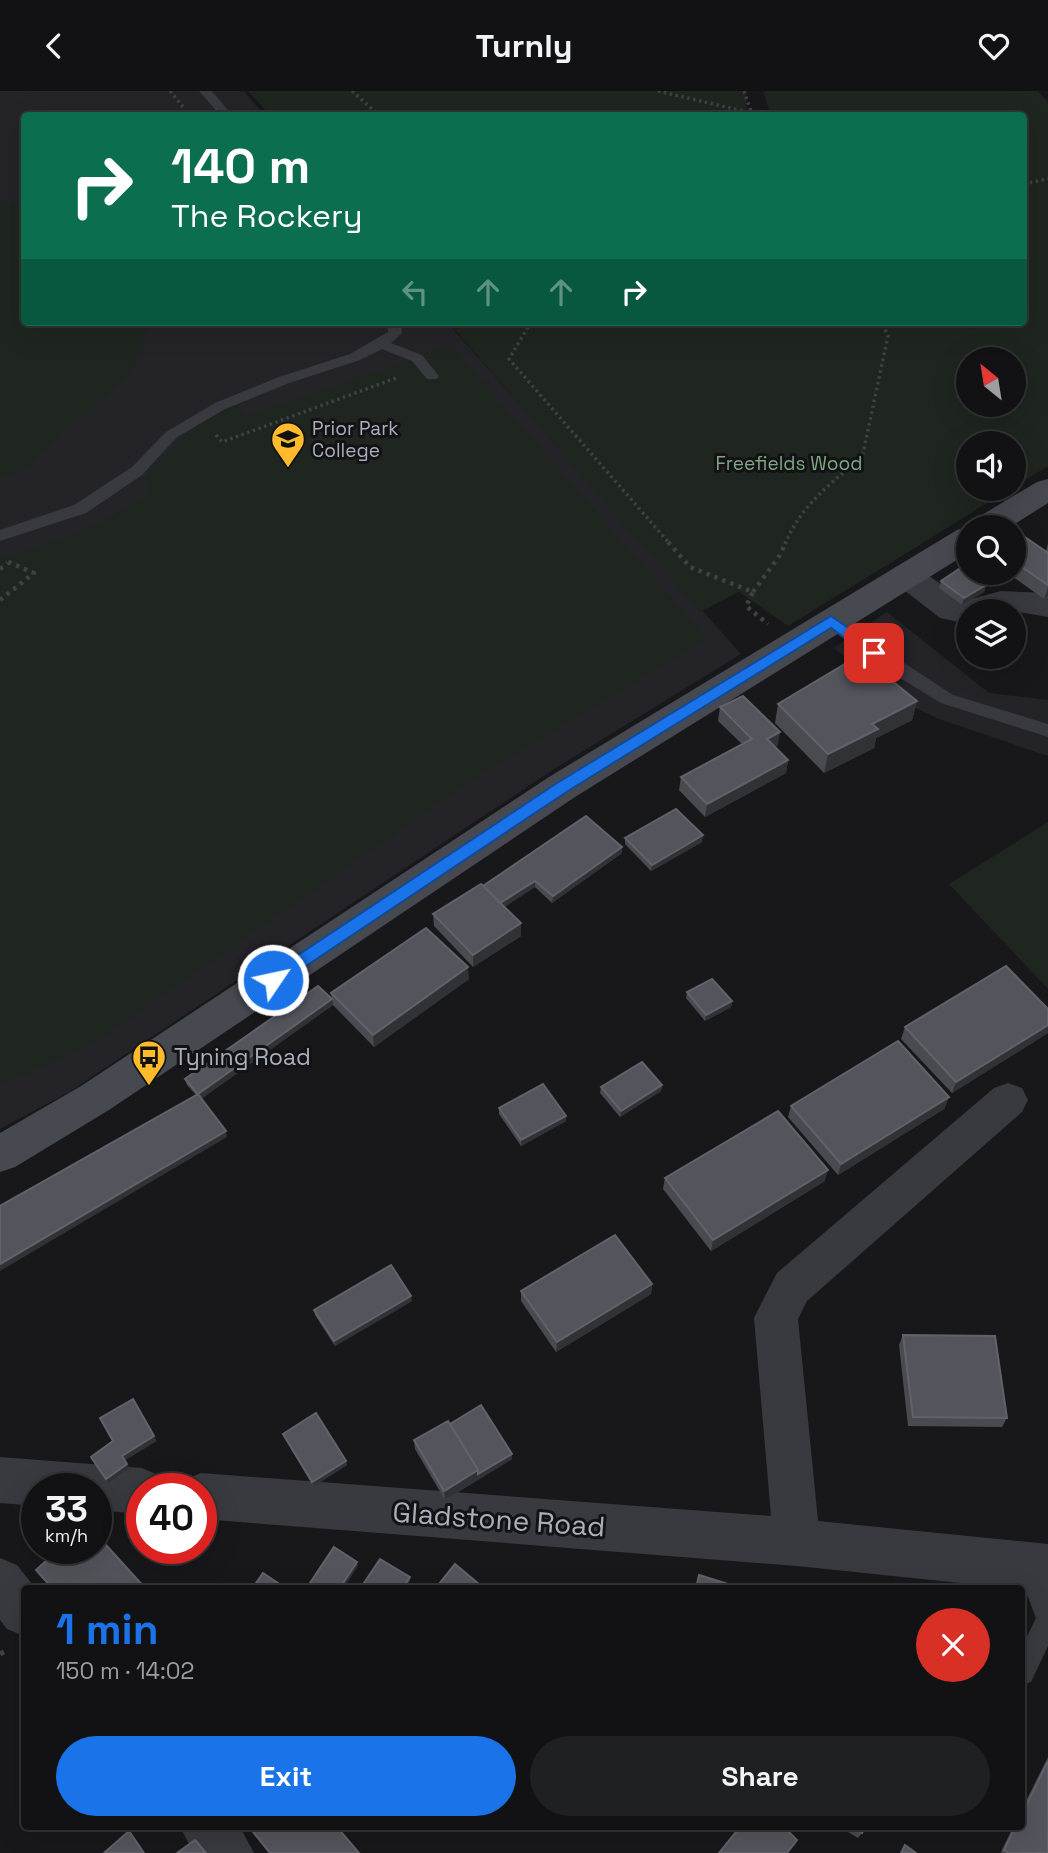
<!DOCTYPE html>
<html lang="en">
<head>
<meta charset="utf-8">
<style>
	body { margin:0; font-family:"Space Grotesk",sans-serif; background:#1f2022; color:#f1f3f6; height:100vh; display:flex; flex-direction:column; font-size:26px; white-space:nowrap }
	* { box-sizing:border-box; margin:0 }
	p { font-size:23px; color:#9c9ea0 }
	.icon { flex:none; width:38px; height:38px; fill:none; stroke:currentColor; stroke-width:2; stroke-linecap:round; stroke-linejoin:round }
	.map { position:relative; flex:1; overflow:hidden }
	.details { position:absolute; left:21px; top:1494px; width:1004px; height:245px; display:flex; flex-direction:column; background:#121214; border-radius:7px; box-shadow:0 7px 28px #0002,0 0 0 2px #313234 }
	.details>* { flex:none }
	.hud { position:absolute; left:21px; top:21px; width:1006px; height:214px; border-radius:7px; box-shadow:0 7px 28px #0002,0 0 0 2px #313234; background:#0b6e4f; color:#fff; overflow:hidden }
	.needle { width:46px; rotate:330deg }
	.tools { position:absolute; left:956px; top:256px; display:grid; gap:14px }
	.tools a { display:grid; place-items:center; width:70px; height:70px; border-radius:50%; background:#121214; box-shadow:0 7px 28px #0002,0 0 0 2px #313234; font-size:35px }
	.speed { position:absolute; left:21px; top:1382px; display:flex; gap:14px; font-size:35px; font-weight:700; text-align:center }
	.speed>* { display:grid; place-content:center; width:91px; height:91px; border-radius:50%; background:#121214; box-shadow:0 7px 28px #0002,0 0 0 2px #313234; line-height:1 }
	.speed small { font-size:18px; font-weight:400 }
	.speed .limit { border:10px solid #d22; background:#fff; color:#111 }
	.pin { position:absolute; display:grid; place-items:center; width:60px; height:60px; color:#fff; margin:-30px; border-radius:14px; box-shadow:0 4px 10px #0006 }
	.me { position:absolute; width:77px; margin:-38px; rotate:56deg; stroke-linejoin:round; filter:drop-shadow(0 0 5px #0008) }
	.turn { display:flex; align-items:center; gap:24px; height:147px; padding:0 35px; font-size:32px }
	.turn .icon { width:91px; height:91px; stroke-width:2.5 }
	.turn b { display:block; font-size:49px; line-height:60px }
	.lanes { display:flex; align-items:center; height:66px; padding:0 35px; background:#0003; justify-content:center; gap:35px; direction:ltr }
	.lanes .off { opacity:.35 }
	.round { display:grid; place-items:center; flex:none; width:74px; height:74px; border-radius:37px; background:#1f2022 }
	.summary { display:flex; align-items:center; justify-content:space-between; height:119px; padding:0 35px }
	h1 { font-size:42px; font-weight:600; line-height:52px; color:#1a73e8 }
	.primary-button { display:flex; gap:14px; margin-top:auto; padding:14px 35px }
	.primary-button a { flex:1; height:80px; border-radius:42px; background:#1a73e8; color:#fff; font-size:28px; font-weight:600; line-height:80px; text-align:center }
	.primary-button a+a { background:#1f2022; color:#f1f3f6 }
	header { display:flex; justify-content:space-between; align-items:center; height:91px; padding:0 35px; background:#121214; font-size:32px; font-weight:600 }
	.map>svg:first-child { display:block }
	.built { fill:#242428 }
	.green { fill:#1e261f; fill-rule:evenodd }
	.lines { fill:none; stroke-linecap:round; stroke-linejoin:round }
	.path-far2 { stroke:#3f4147; stroke-width:3.5; stroke-dasharray:2.5 3.5; stroke-linecap:butt }
	.path-far1 { stroke:#3f4147; stroke-width:4.5; stroke-dasharray:3.5 5; stroke-linecap:butt }
	.path { stroke:#3f4147; stroke-width:5; stroke-dasharray:4.5 6; stroke-linecap:butt }
	.lane { fill:#393a40; fill-rule:evenodd }
	.street { fill:#393a40; fill-rule:evenodd }
	.secondary { fill:#474950; fill-rule:evenodd }
	.wall { fill:#494b50 }
	.shaded-wall { fill:#313236 }
	.building { fill:#54555c; stroke:#61636a; stroke-width:2 }
	.route { fill:#1a73e8; stroke:#114b97; stroke-width:2 }
	.labels { text-anchor:middle; dominant-baseline:central; stroke-width:6; stroke-linejoin:round; paint-order:stroke }
	.far-poi-label { font-size:19px; fill:#aaafbb; stroke:#131316; text-anchor:start }
	.far-park-label { font-size:19px; fill:#7fa782; stroke:#131316 }
	.poi-label { font-size:23px; fill:#aaafbb; stroke:#131316; text-anchor:start }
	.near-street-label { font-size:28px; fill:#aaafbb; stroke:#131316 }
</style>
</head>
<body>
<header><svg class="icon" aria-label="back" viewBox="0 0 24 24"><path d="M15 5l-7 7 7 7"/></svg>Turnly<svg class="icon" aria-label="heart" viewBox="0 0 24 24"><path d="M12 20l-8-8c-3-5 5-10 8-4 3-6 11-1 8 4z"/></svg></header>
<div class="map">
<svg width="1048" height="1762" viewBox="0 0 1048 1762">
	<rect width="100%" height="100%" fill="#18181b"/>
	<g class="built">
		<path d="M0,0H244L264,24H24V231H447L741,563L551,680L69,1001L0,1038Z"/>
		<path d="M887,521L989,602L1048,609V665L939,628L897,608L834,557Z"/>
	</g>
	<g class="green">
		<path d="M248,0H746L747,24H270Z"/>
		<path d="M763,0H1038L1048,11V375L1013,397V352H968V397H1012L788,535L739,501L700,521L448,231H1024V24H766L770,22ZM968,268H1013V313H968Z"/>
		<path d="M0,111L24,112V231H148L147,240L130,283L29,375L0,388Z"/>
		<path d="M451,255L707,548L471,690L100,948L0,995V465L8,467L100,433L148,403L145,386L199,331L236,314L247,325Z"/>
		<path d="M1048,731V898L949,793Z"/>
	</g>
	<g class="lines">
		<g class="path-far2">
			<path d="M170,0L183,16"/>
			<path d="M352,0L379,24"/>
			<path d="M658,0L760,24"/>
			<path d="M744,0L751,20"/>
			<path d="M1024,93L1048,88"/>
			<path d="M531,231L509,268L670,453"/>
			<path d="M216,344L222,351L399,286"/>
			<path d="M785,453C800,416 832,390 862,367L888,245L882,231"/>
		</g>
		<g class="path-far1">
			<path d="M668,451L690,476L753,501L746,515L768,533"/>
			<path d="M0,478L8,472"/>
			<path d="M753,501L780,464L786,451"/>
			<path d="M0,509L34,482L4,469"/>
		</g>
		<path class="path" d="M0,1563L9,1558"/>
		<g class="lane">
			<path d="M199,0H212L232,24H220Z"/>
			<path d="M387,231H401L402,242L391,252L422,264L439,285L437,288H427L412,270L382,258L360,269L289,292L225,318L176,347L142,384L86,422L0,450V439L74,414L132,376L166,341L215,312L279,286L350,263L388,241Z"/>
			<path d="M831,524L953,604L1048,633V646L941,612L890,581L825,534L823,530Z"/>
			<path d="M1028,1463L1036,1467L1048,1496V1555L1031,1591L1022,1594V1556L1036,1527L1016,1475L1020,1467Z"/>
		</g>
		<g class="street">
			<path d="M906,473L917,476L961,508L968,509L1001,500L1048,502V526L1013,520H968V533L940,527L895,492L890,484L895,476Z"/>
			<path d="M1008,992L1022,997L1028,1009L1022,1021L807,1210L798,1228L818,1430L1048,1453V1501L797,1475L201,1428V1398H181L185,1389L201,1382L771,1425L754,1227L761,1213L777,1182L994,997Z"/>
			<path d="M0,1366L142,1377L158,1384L164,1398H142V1423L96,1419V1398H37V1415L0,1412Z"/>
			<path d="M0,1467L17,1474L36,1498H24V1545L7,1538L0,1529Z"/>
			<path d="M180,1736H240L254,1762H194Z"/>
		</g>
		<g class="secondary">
			<path d="M1048,388V412L1010,436H970L975,428L1037,391Z"/>
			<path d="M968,436V462L575,706L109,1019L15,1076L0,1081V1042L81,995L549,686L957,439Z"/>
		</g>
	</g>
	<g class="wall">
		<path d="M1013,450L1046,460L1048,452V505L1044,508L1006,481H1013Z"/>
		<path d="M941,490L986,494L984,501L962,514L939,497Z"/>
		<path d="M917,610L912,629L876,647L874,657L824,682L775,632L778,613Z"/>
		<path d="M720,616L778,654L775,656L788,669L786,682L705,726L679,699L681,686L742,653L718,630Z"/>
		<path d="M625,747L702,751L651,780L625,753Z"/>
		<path d="M622,756V762L552,812L535,796L504,816L521,832V845L473,876L434,835L433,823L483,795Z"/>
		<path d="M469,888L374,956L333,914L202,1007L227,1046L196,1004L187,994L185,988L332,908L331,902Z"/>
		<path d="M687,901L732,910L731,916L705,930L686,907Z"/>
		<path d="M1048,918V942L952,1002L901,948L905,936Z"/>
		<path d="M662,994L661,1000L620,1026L600,1002L601,996Z"/>
		<path d="M949,1006L944,1018L838,1084L788,1026L791,1015Z"/>
		<path d="M499,1017L566,1030L521,1055L499,1023Z"/>
		<path d="M665,1087L825,1090L711,1160L663,1098Z"/>
		<path d="M652,1193L651,1203L556,1261L521,1210V1200Z"/>
		<path d="M412,1210L335,1255L315,1224L314,1219Z"/>
		<path d="M903,1244L1007,1327L1002,1336L908,1335L899,1254Z"/>
		<path d="M450,1333L512,1368L445,1409L415,1358L414,1349Z"/>
		<path d="M283,1343L346,1370L347,1374L314,1395L285,1347Z"/>
		<path d="M1048,1666V1762H1002L1001,1761L1013,1736H1022V1718Z"/>
		<path d="M840,1736H865L862,1742L858,1747Z"/>
	</g>
	<g class="shaded-wall">
		<path d="M986,494L984,501L962,514L964,507Z"/>
		<path d="M1048,497V505L1044,508Z"/>
		<path d="M917,610L912,629L876,647L874,657L824,682L828,663L872,633Z"/>
		<path d="M780,641L778,654L765,661L767,648Z"/>
		<path d="M788,669L786,682L705,726L707,713Z"/>
		<path d="M703,744L702,751L651,780L652,774Z"/>
		<path d="M622,756V762L552,812L553,805Z"/>
		<path d="M535,790V796L497,821V814Z"/>
		<path d="M521,832V845L473,876V864Z"/>
		<path d="M468,876L469,888L374,956L373,944Z"/>
		<path d="M332,908L333,914L200,1009L198,1003Z"/>
		<path d="M732,910L731,916L705,930L706,924Z"/>
		<path d="M1048,934V942L952,1002L956,991Z"/>
		<path d="M662,994L661,1000L620,1026L621,1020Z"/>
		<path d="M949,1006L944,1018L838,1084L841,1073Z"/>
		<path d="M566,1025V1030L521,1055V1049Z"/>
		<path d="M226,1040L227,1046L0,1180V1173Z"/>
		<path d="M828,1079L825,1090L711,1160L713,1149Z"/>
		<path d="M652,1193L651,1203L556,1261L557,1251Z"/>
		<path d="M411,1205L412,1210L335,1255L334,1250Z"/>
		<path d="M154,1345L157,1350L124,1370L122,1365Z"/>
		<path d="M512,1363V1368L445,1409L444,1400L478,1379Z"/>
		<path d="M346,1370L347,1374L314,1395L312,1391Z"/>
		<path d="M127,1373L130,1377L108,1392L106,1388Z"/>
		<path d="M357,1471L358,1475L343,1498H339Z"/>
		<path d="M410,1486V1490L405,1498H402Z"/>
	</g>
	<g class="building">
		<path d="M1022,444L1048,462V494L1013,470V450Z"/>
		<path d="M962,476L986,494L964,507L941,490Z"/>
		<path d="M860,564L917,610L872,633L878,638L828,663L778,613Z"/>
		<path d="M743,605L780,641L767,648L788,669L707,713L681,686L752,648L720,616Z"/>
		<path d="M676,718L703,744L652,774L625,747Z"/>
		<path d="M586,725L622,756L553,805L535,790L500,812L483,795Z"/>
		<path d="M481,793L521,832L473,864L433,823Z"/>
		<path d="M426,837L468,876L373,944L331,902Z"/>
		<path d="M1006,875L1048,918V934L956,991L905,936Z"/>
		<path d="M712,888L732,910L706,924L687,901Z"/>
		<path d="M318,895L332,908L198,1003L226,1040L0,1173V1115L198,1003L185,988Z"/>
		<path d="M898,950L949,1006L841,1073L791,1015Z"/>
		<path d="M642,971L662,994L621,1020L601,996Z"/>
		<path d="M543,993L566,1025L521,1049L499,1017Z"/>
		<path d="M778,1020L828,1079L713,1149L665,1087Z"/>
		<path d="M615,1144L652,1193L557,1251L521,1200Z"/>
		<path d="M391,1174L411,1205L334,1250L314,1219Z"/>
		<path d="M903,1244L995,1245L1007,1327L913,1326Z"/>
		<path d="M133,1308L154,1345L122,1365L127,1373L106,1388L91,1366L113,1350L100,1327Z"/>
		<path d="M481,1314L512,1363L478,1383V1379L450,1333Z"/>
		<path d="M316,1322L346,1370L312,1391L283,1343Z"/>
		<path d="M448,1330L478,1379L444,1400L414,1349Z"/>
		<path d="M96,1443L146,1498H53L36,1479L59,1458H96Z"/>
		<path d="M334,1456L357,1471L339,1498H306Z"/>
		<path d="M380,1468L410,1486L402,1498H360Z"/>
		<path d="M455,1473L480,1494L477,1498H435Z"/>
		<path d="M263,1482L284,1496L283,1498H252Z"/>
		<path d="M699,1484L744,1498H696Z"/>
		<path d="M1048,1670V1762H1009L1004,1759L1015,1736H1022V1723Z"/>
		<path d="M249,1736H337L359,1762H270Z"/>
		<path d="M740,1736H784L797,1749L787,1762H719Z"/>
		<path d="M852,1736H865L862,1742Z"/>
		<path d="M129,1740L144,1762H104Z"/>
		<path d="M195,1749L206,1762H177Z"/>
		<path d="M905,1754L916,1762H901Z"/>
	</g>
	<path class="route" d="M831,525L879,558V565H869L831,537L568,700L279,893H268L265,889L268,884L557,692Z"/>
	<defs>
		<g id="school-pin" transform="scale(1.75)"><path d="M0 17L-7.5 6A9.5 9.5 0 1 1 7.5 6Z" fill="#ffbb2c" stroke="#131316"/><path d="M0-5L7-2L0 1L-7-2ZM-4 1L0 2.5L4 1V4Q0 6-4 4Z" fill="#111"/></g>
		<g id="bus-pin" transform="scale(1.75)"><path d="M0 17L-7.5 6A9.5 9.5 0 1 1 7.5 6Z" fill="#ffbb2c" stroke="#131316"/><path d="M-5-6H5V4H4V6H2V4H-2V6H-4V4H-5ZM-3.5-4V0h7V-4ZM-3.5 1.2v1.5H-2V1.2ZM2 1.2v1.5H3.5V1.2Z" fill="#111"/></g>
	</defs>
	<g fill-rule="evenodd">
		<use href="#school-pin" x="288" y="348"/>
		<use href="#bus-pin" x="149" y="966"/>
	</g>
	<g class="labels">
		<g class="far-poi-label">
			<text x="312" y="337">Prior Park<tspan x="312" dy="22">College</tspan></text>
		</g>
		<g class="far-park-label">
			<text x="789" y="372">Freefields Wood</text>
		</g>
		<g class="poi-label">
			<text x="174" y="966">Tyning Road</text>
		</g>
		<g class="near-street-label">
			<text transform="translate(499 1428) rotate(4)">Gladstone Road</text>
		</g>
	</g>
</svg>
<div class="tools">
<a><svg class="needle" viewBox="-14 -14 28 28"><path d="M0-13l5 13h-10z" fill="#e53935"/><path d="M0 13l5-13h-10z" fill="#9c9ea0"/></svg></a>
<a><svg class="icon" aria-label="sound" viewBox="0 0 24 24"><path d="M4 9h4l5-4v14l-5-4H4zM17 9q2 3 0 6"/></svg></a>
<a><svg class="icon" aria-label="search" viewBox="0 0 24 24"><circle cx="10" cy="10" r="6"/><path d="M15 15l6 6"/></svg></a>
<a><svg class="icon" aria-label="layers" viewBox="0 0 24 24"><path d="M12 4l9 5-9 5-9-5zM3 14l9 5 9-5"/></svg></a>
</div>
<div class="speed"><div>33<small>km/h</small></div><div class="limit">40</div></div>
<div class="pin" style="left:874px;top:562px;background:#d93025"><svg class="icon" aria-label="arrive" viewBox="0 0 24 24"><path d="M6 21V4h12l-3 4 3 4H6"/></svg></div>
<svg class="me" style="left:273px;top:889px" viewBox="-20 -20 40 40"><circle r="17" fill="#1a73e8" stroke="#fff" stroke-width="3"/><path d="M0-11L8 9 0 5-8 9z" fill="#fff"/></svg>
<div class="hud">
<div class="turn"><svg class="icon" aria-label="right" viewBox="0 0 24 24"><path d="M7 20v-9h11M14 6l5 5-5 5"/></svg><div><b>140 m</b>The Rockery</div></div>
<div class="lanes"><svg class="icon off" aria-label="left" viewBox="0 0 24 24"><path d="M17 20v-9H6M10 6l-5 5 5 5"/></svg><svg class="icon off" aria-label="ahead" viewBox="0 0 24 24"><path d="M12 20V5M6 11l6-6 6 6"/></svg><svg class="icon off" aria-label="ahead" viewBox="0 0 24 24"><path d="M12 20V5M6 11l6-6 6 6"/></svg><svg class="icon" aria-label="right" viewBox="0 0 24 24"><path d="M7 20v-9h11M14 6l5 5-5 5"/></svg></div>
</div>
<section class="details">
<div class="summary"><div><h1>1 min</h1><p>150 m · 14:02</p></div><a class="round" style="background:#d93025;color:#fff"><svg class="icon" aria-label="close" viewBox="0 0 24 24"><path d="M6 6l12 12M18 6L6 18"/></svg></a></div>
<div class="primary-button"><a>Exit</a><a>Share</a></div>
</section>
</div>
</body>
</html>
